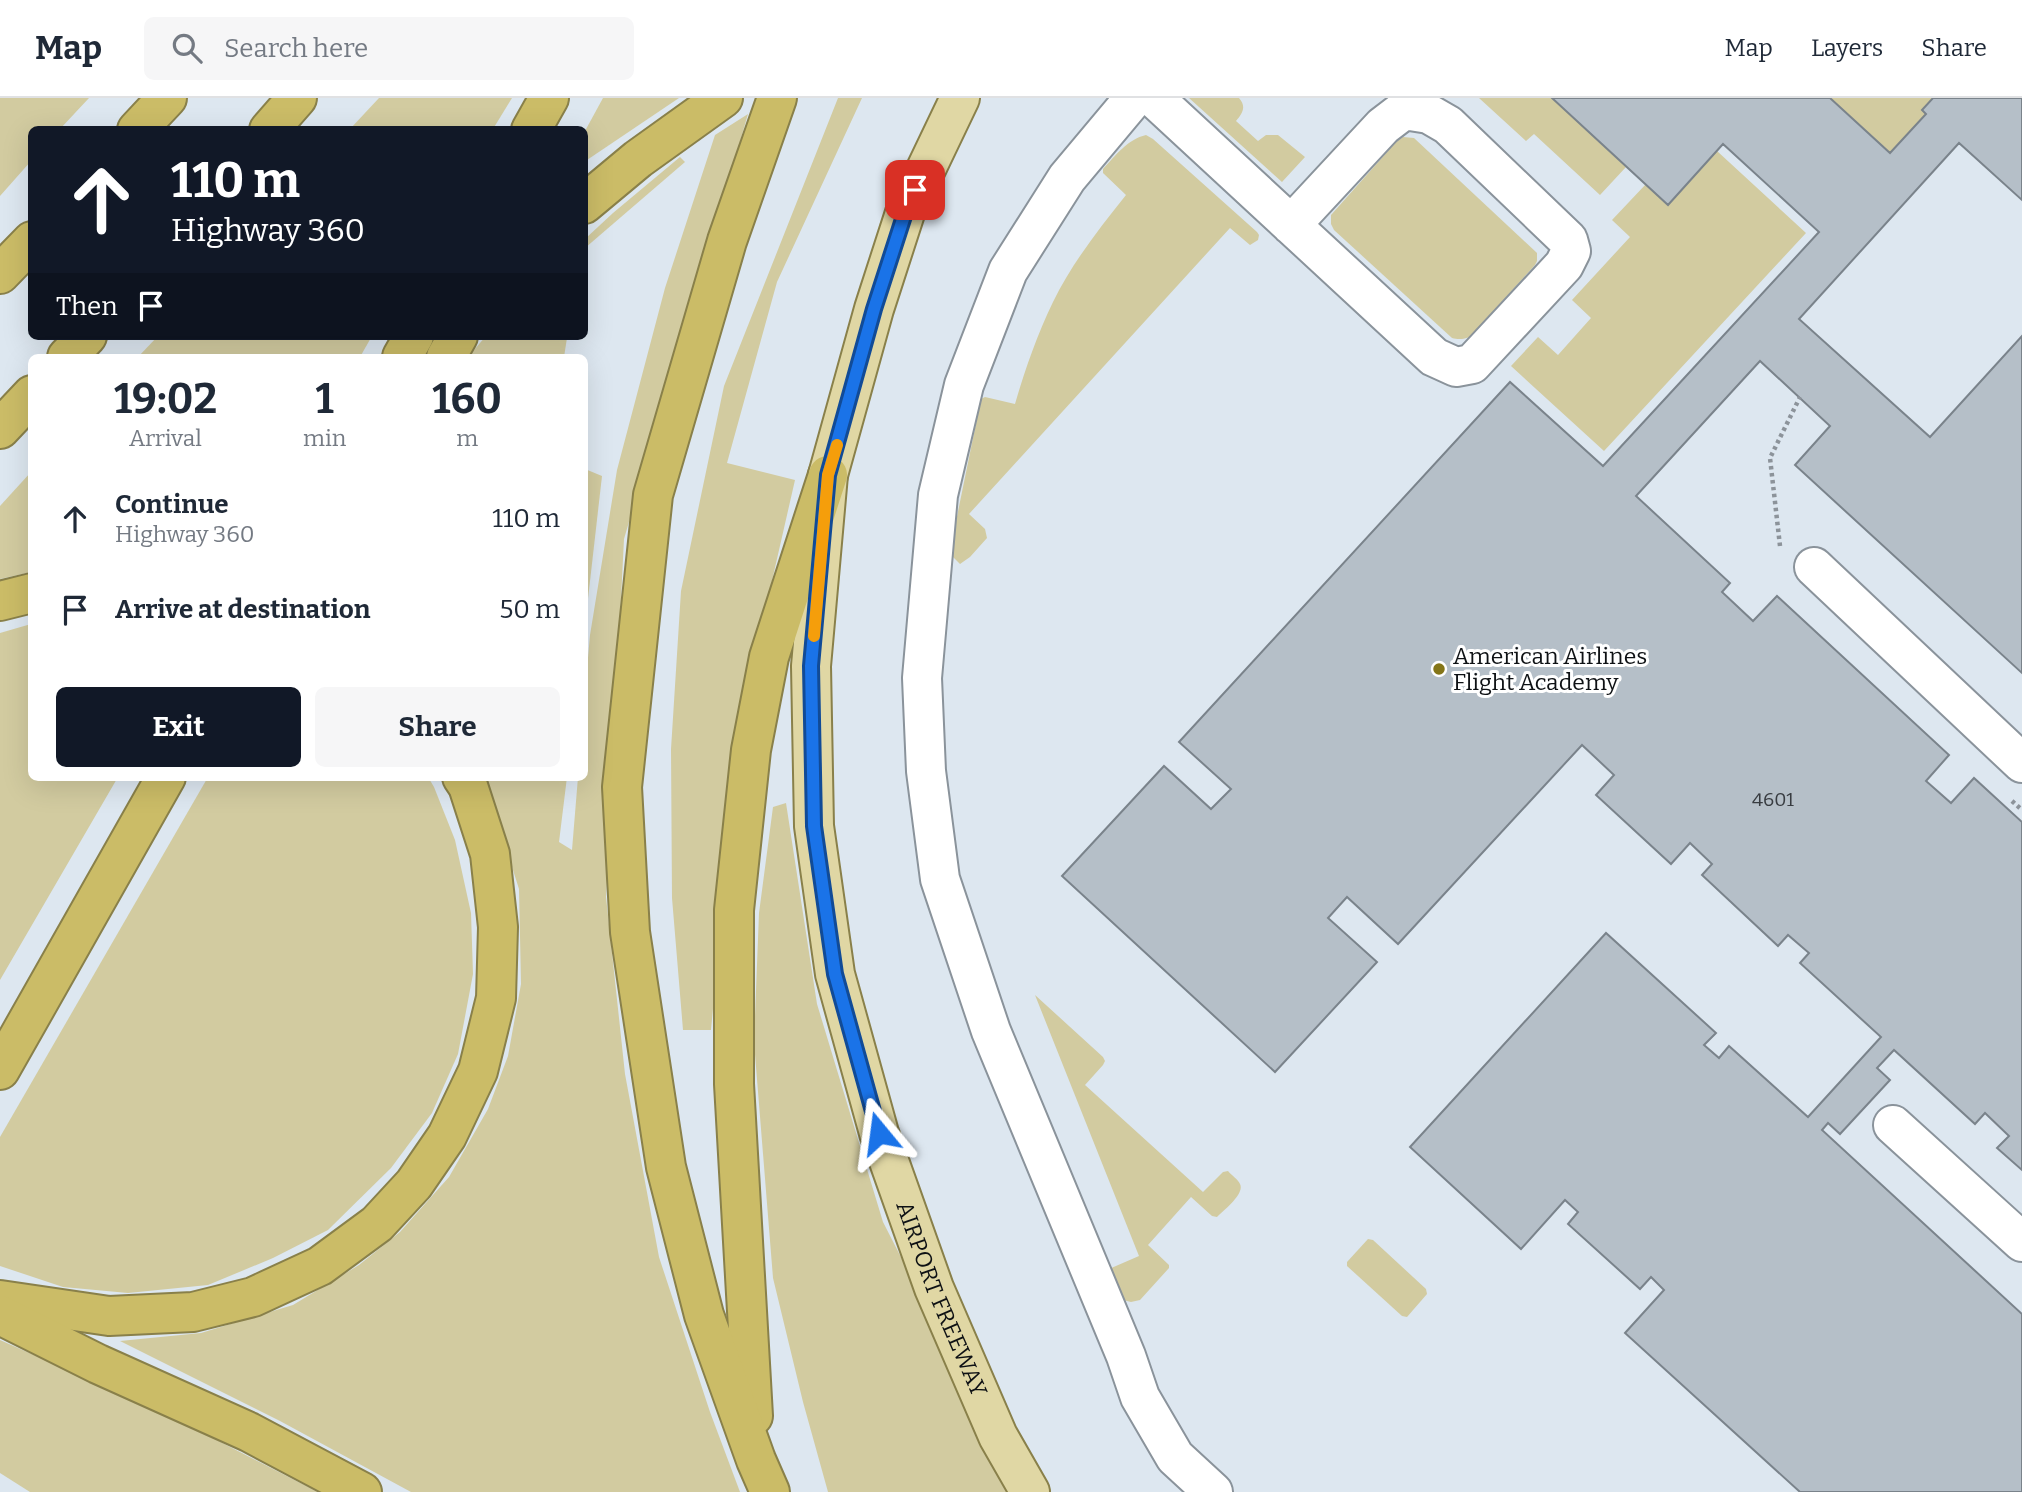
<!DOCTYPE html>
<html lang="en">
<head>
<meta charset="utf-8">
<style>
	body { margin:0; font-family:Bitter,serif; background:#f6f6f7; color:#1f2937; height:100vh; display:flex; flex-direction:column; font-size:26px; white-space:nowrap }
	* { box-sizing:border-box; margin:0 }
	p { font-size:23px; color:#747a83 }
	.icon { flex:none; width:38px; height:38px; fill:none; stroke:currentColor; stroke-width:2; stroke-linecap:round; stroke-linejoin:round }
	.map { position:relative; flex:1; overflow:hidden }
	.panel { position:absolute; left:28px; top:256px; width:560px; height:427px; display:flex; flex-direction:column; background:#fff; border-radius:10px; box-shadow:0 7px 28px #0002 }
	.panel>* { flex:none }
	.banner { position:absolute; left:28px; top:28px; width:560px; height:214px; border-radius:10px; box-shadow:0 7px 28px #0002; background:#111827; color:#fff; overflow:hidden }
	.pin { position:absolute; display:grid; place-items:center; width:60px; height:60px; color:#fff; margin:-30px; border-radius:14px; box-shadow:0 4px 10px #0006 }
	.me { position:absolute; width:77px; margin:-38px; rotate:344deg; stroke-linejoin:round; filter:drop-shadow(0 0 5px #0008) }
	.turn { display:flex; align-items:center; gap:24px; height:147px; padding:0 28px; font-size:32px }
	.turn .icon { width:91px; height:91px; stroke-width:2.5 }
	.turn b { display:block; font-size:49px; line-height:60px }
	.then { display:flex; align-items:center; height:66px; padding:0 28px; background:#0003; gap:14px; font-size:26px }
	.eta { display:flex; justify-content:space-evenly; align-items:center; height:119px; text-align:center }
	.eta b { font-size:42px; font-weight:700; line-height:49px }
	.button { display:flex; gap:14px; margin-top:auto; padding:14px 28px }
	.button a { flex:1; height:80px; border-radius:10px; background:#111827; color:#fff; font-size:28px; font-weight:700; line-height:80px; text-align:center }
	.button a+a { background:#f6f6f7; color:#1f2937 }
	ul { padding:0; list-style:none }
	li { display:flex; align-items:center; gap:21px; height:91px; padding:0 28px }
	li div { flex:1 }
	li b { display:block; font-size:26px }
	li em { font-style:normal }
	header { display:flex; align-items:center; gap:42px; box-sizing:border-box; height:98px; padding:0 35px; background:#fff; border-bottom:2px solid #e0e1e3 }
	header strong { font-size:33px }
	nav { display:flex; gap:38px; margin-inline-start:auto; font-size:24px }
	.search { width:490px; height:63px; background:#f6f6f7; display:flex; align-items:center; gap:18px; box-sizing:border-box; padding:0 24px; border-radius:10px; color:#747a83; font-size:26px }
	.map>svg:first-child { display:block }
	.green { fill:#d2cba0 }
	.building { fill:#b5bfc8; stroke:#7a838b; stroke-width:2 }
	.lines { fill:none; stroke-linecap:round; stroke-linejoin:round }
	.minor-casing { stroke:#8a939b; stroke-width:42 }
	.major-casing { stroke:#89804a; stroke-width:42 }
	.highway-casing { stroke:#89804a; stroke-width:42 }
	.path { stroke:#8c939a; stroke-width:4.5; stroke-dasharray:3.5 3.5; stroke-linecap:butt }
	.minor { stroke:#fff; stroke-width:38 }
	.major { stroke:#e0d7a4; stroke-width:38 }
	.highway { stroke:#cbbc67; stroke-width:38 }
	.route-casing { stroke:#114b97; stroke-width:18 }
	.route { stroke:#1a73e8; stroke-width:12 }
	.slow { stroke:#f59e0b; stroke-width:12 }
	.poi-dot { fill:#847518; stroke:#fff; stroke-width:2.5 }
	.labels { text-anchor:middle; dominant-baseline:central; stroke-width:6; stroke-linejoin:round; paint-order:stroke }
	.number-label { font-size:19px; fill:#383c41 }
	.poi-label { font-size:23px; fill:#0e1114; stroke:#fff; text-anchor:start }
	.street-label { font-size:23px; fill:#0e1114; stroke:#fff }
</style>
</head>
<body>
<header>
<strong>Map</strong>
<div class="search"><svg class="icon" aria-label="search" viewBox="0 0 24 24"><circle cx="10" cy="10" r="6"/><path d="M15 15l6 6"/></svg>Search here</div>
<nav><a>Map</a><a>Layers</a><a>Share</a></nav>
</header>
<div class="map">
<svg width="2022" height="1394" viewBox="0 0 2022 1394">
	<rect width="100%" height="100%" fill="#dde7f0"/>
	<g class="green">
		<path d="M0,0H89L60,31L32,32L31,63L0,98Z"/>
		<path d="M379,0H512L493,31H350Z"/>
		<path d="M603,0H679L587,62L585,60V33Z"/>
		<path d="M838,0H862L777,184L727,365L795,382L740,623L711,932H683L672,800L671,651L681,493L724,288Z"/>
		<path d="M1189,0H1239C1247,9 1242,16 1236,23L1258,43L1266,37H1278L1305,59L1282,84Z"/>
		<path d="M1479,0H1552L1626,69L1600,97L1534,36L1526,43Z"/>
		<path d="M1830,0H1933L1922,12L1926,16L1890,55Z"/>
		<path d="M748,16L624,441L606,799L625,976L659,1159L710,1314L740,1394H411L280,1323L120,1243L201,1235L293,1207L359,1167L400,1134L449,1079L488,1011L508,958L521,886L519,791L488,693L481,679H567L559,744L572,752L578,679H584V605L590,537L617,372L665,190L715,37Z"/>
		<path d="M1146,37L1153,41L1257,134L1259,137L1258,142L1250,147L1230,130L969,416L985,431L987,440L970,459L960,466L952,458L953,438L981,301L985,299L1015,306C1025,272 1037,237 1053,204C1072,165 1099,131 1126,97L1103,75V71C1115,58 1128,41 1146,37Z"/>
		<path d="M1403,39L1414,40L1537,155V163L1535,167L1470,239C1464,241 1459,242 1452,240L1334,132L1331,126V117L1396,44Z"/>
		<path d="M1717,53L1806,135L1604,353L1511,268L1538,239L1558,257L1591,220L1572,202L1630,139L1612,122L1646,86L1668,106Z"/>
		<path d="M680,59L685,64L585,150V141L613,115Z"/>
		<path d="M158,238H372L360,259H138Z"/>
		<path d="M486,238H564L567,240L564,259H468Z"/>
		<path d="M585,371L602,378L585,527Z"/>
		<path d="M31,374V474L0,481V408Z"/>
		<path d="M31,526L32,679H118L0,882V535Z"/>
		<path d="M208,679H428L434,689L455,742L471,815L473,876L458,956L432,1015L391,1070L328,1132L273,1160L208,1187L128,1195L63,1189L0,1168V1039Z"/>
		<path d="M786,705L817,906L883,1124L1021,1394H828L803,1304L773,1180L754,944L759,815L773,709Z"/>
		<path d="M1035,897L1103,959L1105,963L1103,967L1085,987L1203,1094L1223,1074L1228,1073C1231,1077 1238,1081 1240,1086C1245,1096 1224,1112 1217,1119L1212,1118L1191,1099L1148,1147L1169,1167V1170L1140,1202L1131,1204L1123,1202L1109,1171L1139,1158Z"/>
		<path d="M1368,1141L1373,1142L1426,1191L1427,1196L1407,1219L1402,1218L1347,1168V1164Z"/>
		<path d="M0,1242L158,1312L318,1394H30L0,1375Z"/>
	</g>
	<path class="building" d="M1552,0H1830L1890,55L1926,16L1922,12L1933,0H2022V102L1959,45L1799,221L1930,339L2022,238V575L1795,367L1830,328L1760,263L1636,398L1730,485L1722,494L1753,523L1777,498L1949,657L1926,683L1951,705L1974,680L2022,724V1072L1997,1050L2009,1038L1985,1015L1975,1026L1894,952L1877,970L1890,982L1840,1036L1828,1025L1822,1032L2022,1216V1394H1800L1625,1235L1664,1192L1651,1179L1640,1191L1568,1126L1578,1114L1565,1102L1521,1151L1410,1049L1606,835L1716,935L1704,947L1719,960L1729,948L1808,1019L1881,939L1800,865L1809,855L1788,837L1778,848L1702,777L1712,766L1690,745L1671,766L1596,697L1614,677L1582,647L1398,846L1347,799L1328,820L1377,864L1275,974L1062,778L1164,668L1211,711L1231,691L1179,644L1510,284L1603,368L1819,134L1723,46L1668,107Z"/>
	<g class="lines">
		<g class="minor-casing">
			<g id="minor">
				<path d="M1134,0L1067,80L1008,173L964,287L938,397L922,580L926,673L940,781L991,933L1126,1258L1140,1299L1175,1359L1213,1394"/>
				<path d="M1154,0L1434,259L1456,269L1472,266L1564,167L1571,153L1568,142L1448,27L1429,16L1404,12L1383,28L1291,127"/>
				<path d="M1814,469L2022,665"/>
				<path d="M1893,1027L2022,1144"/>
			</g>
		</g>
		<g class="major-casing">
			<g id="major">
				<path id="s1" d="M960,0L905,115L874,211L828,377L811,568L814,728L835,876L879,1035L934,1190L998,1338L1030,1394"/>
			</g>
		</g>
		<g class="highway-casing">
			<g id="highway">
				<path d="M137,32L167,0"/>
				<path d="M269,32L297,0"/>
				<path d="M531,32L549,0"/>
				<path d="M584,106L638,61L723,0"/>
				<path d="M0,176L32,143"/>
				<path d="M67,259L87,238"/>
				<path d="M402,259L414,238"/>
				<path d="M446,259L458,238"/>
				<path d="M0,331L32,297"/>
				<path d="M0,503L32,495"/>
				<path d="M0,972L166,679"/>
				<path d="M0,1202L109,1218L193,1214L253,1199L320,1168L377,1126L414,1086L447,1038L478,973L496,900L498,829L490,756L468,688L462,679"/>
				<path d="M0,1217L98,1266L249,1334L362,1394"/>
				<path d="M753,1318L734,986V812L751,652L769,559L828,377"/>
				<path d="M770,1394L756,1362L704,1217L666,1069L630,834L622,689L653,397L727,143L777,0"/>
			</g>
		</g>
		<g class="path">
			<path d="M1780,448L1770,360L1800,299"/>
			<path d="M2012,703L2022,712"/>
		</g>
		<use href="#minor" class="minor"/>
		<use href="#major" class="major"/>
		<use href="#highway" class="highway"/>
	</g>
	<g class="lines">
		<g class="route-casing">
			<path id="route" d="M879,1035L835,876L814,728L811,568L828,377L874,211L905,115L915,92"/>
		</g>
		<use href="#route" class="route"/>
		<path class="slow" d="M814,538L828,377L837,347"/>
	</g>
	<circle class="poi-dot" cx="1439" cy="571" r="7"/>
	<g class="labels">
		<g class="number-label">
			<text x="1773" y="701">4601</text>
		</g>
		<g class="poi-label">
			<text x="1453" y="558">American Airlines<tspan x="1453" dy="26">Flight Academy</tspan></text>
		</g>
		<g class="street-label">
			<text stroke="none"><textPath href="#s1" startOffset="1244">AIRPORT FREEWAY</textPath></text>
		</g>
	</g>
</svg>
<div class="pin" style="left:915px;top:92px;background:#d93025"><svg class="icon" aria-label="arrive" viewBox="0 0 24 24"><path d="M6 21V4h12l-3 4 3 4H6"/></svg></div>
<svg class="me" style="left:879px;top:1035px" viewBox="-20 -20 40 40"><path d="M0-17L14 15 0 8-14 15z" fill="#1a73e8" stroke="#fff" stroke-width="4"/></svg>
<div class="banner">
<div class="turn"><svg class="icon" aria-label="ahead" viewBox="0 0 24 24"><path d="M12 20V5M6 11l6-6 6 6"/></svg><div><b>110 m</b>Highway 360</div></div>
<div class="then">Then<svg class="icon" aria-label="arrive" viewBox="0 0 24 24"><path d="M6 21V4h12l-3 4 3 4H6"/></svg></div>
</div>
<section class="panel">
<div class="eta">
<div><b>19:02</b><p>Arrival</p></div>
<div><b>1</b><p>min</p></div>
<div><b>160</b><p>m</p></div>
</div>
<ul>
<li><svg class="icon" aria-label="ahead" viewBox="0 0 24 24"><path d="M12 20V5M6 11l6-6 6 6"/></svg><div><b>Continue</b><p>Highway 360</p></div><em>110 m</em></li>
<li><svg class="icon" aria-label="arrive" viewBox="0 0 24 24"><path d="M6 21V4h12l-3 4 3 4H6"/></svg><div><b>Arrive at destination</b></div><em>50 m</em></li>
</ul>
<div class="button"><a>Exit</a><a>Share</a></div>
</section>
</div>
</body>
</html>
